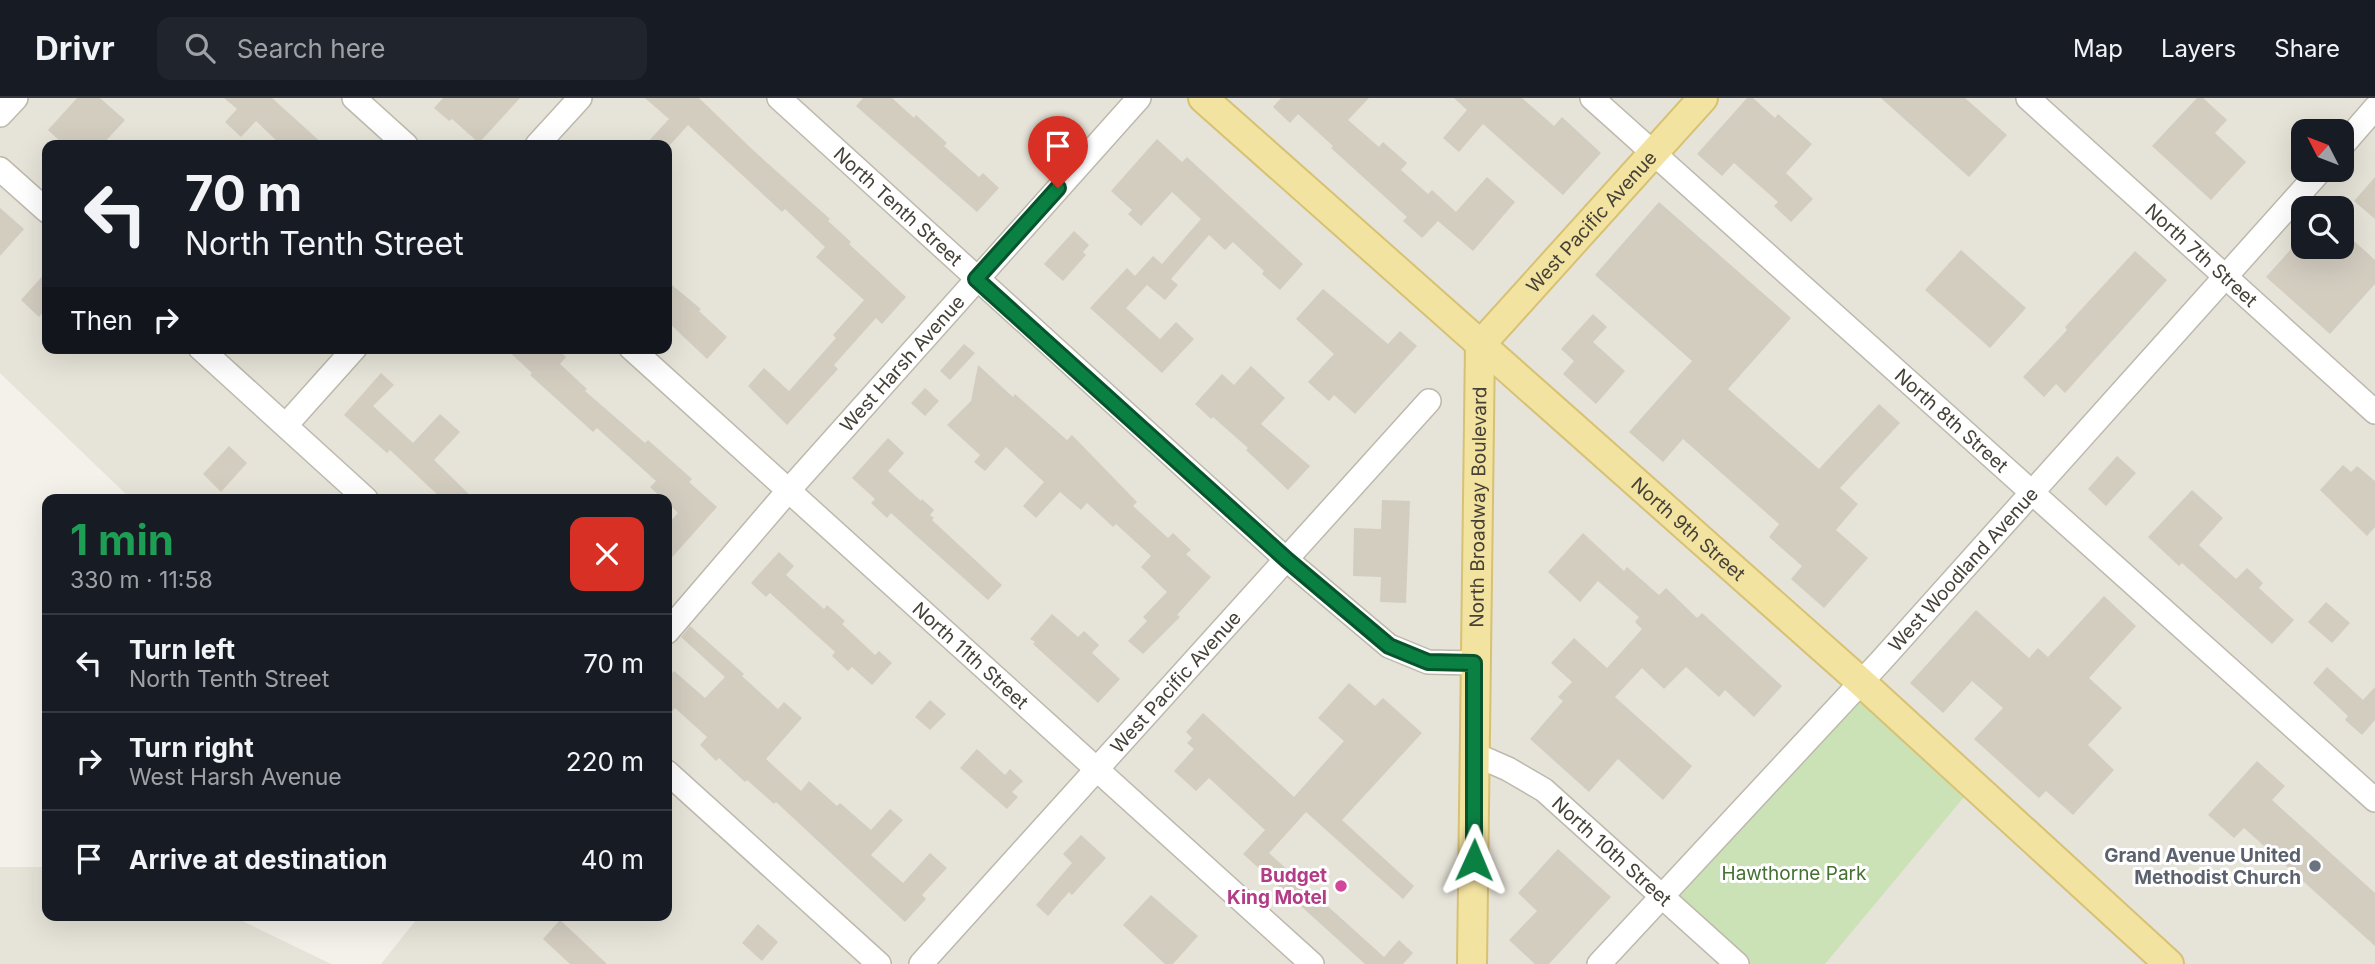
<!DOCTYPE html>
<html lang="en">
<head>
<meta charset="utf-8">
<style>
	body { margin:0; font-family:Inter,sans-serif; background:#20242c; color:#f1f3f6; height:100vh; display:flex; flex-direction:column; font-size:26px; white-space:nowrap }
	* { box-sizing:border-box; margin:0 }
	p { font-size:23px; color:#9ea1a6 }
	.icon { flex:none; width:38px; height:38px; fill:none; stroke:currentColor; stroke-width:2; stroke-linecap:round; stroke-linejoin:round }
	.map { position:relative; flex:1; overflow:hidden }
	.details { position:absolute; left:42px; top:396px; width:630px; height:427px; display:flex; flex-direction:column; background:#171b24; border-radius:14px; box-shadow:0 7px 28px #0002 }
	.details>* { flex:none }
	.top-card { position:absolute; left:42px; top:42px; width:630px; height:214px; border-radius:14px; box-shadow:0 7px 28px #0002; background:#171b24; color:#f1f3f6; overflow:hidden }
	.needle { width:46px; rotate:312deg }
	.controls { position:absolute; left:2291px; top:21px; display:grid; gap:14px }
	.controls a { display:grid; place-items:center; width:63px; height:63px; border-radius:14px; background:#171b24; box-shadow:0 7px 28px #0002; font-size:35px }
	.pin { position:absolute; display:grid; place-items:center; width:60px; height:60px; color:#fff; margin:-72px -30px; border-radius:50% 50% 50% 0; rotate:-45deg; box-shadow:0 0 7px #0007 }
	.pin .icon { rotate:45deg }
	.me { position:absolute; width:77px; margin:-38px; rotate:1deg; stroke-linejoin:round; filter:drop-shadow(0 0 5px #0008) }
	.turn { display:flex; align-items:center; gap:24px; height:147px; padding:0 28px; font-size:32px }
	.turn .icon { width:91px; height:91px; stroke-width:2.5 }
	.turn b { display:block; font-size:49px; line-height:60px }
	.then { display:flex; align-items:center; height:66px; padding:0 28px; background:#0003; gap:14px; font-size:26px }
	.round { display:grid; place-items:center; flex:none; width:74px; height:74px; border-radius:14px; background:#20242c }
	.head { display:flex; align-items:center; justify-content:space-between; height:119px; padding:0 28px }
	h1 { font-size:42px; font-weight:700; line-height:52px; color:#1e9e55 }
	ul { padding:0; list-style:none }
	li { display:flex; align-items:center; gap:21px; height:98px; padding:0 28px; border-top:2px solid #363941 }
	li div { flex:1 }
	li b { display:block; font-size:26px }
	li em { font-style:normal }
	header { display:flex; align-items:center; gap:42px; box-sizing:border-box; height:98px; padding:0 35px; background:#171b24; border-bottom:2px solid #363941 }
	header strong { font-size:33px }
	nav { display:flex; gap:38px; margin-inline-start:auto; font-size:24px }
	.search { width:490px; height:63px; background:#20242c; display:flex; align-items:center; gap:18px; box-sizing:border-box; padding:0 24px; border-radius:14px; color:#9ea1a6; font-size:26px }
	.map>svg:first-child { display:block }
	.residential { fill:#e6e3d8; fill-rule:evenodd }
	.green { fill:#cbe2b6 }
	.building { fill:#d3cdc0 }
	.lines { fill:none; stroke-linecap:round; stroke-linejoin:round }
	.minor-casing { stroke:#bdb9ad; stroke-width:26 }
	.major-casing { stroke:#d7c173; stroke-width:32 }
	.minor { stroke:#fff; stroke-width:23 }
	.major { stroke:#f3e3a1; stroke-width:28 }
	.route-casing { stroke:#07532c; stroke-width:18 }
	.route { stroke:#0b8043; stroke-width:12 }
	.worship-dot { fill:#6b7280; stroke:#fff; stroke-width:2.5 }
	.hotel-dot { fill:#d1479c; stroke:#fff; stroke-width:2.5 }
	.labels { text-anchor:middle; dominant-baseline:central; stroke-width:6; stroke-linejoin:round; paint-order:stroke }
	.street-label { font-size:19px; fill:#464138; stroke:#fff }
	.worship-label { font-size:19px; font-weight:bold; fill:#5b616d; stroke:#fff; text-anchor:end }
	.park-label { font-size:19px; fill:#447132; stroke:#fff }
	.hotel-label { font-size:19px; font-weight:bold; fill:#b23c85; stroke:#fff; text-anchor:end }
</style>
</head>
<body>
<header>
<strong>Drivr</strong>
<div class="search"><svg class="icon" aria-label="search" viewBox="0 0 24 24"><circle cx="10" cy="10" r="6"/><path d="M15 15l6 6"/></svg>Search here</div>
<nav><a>Map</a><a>Layers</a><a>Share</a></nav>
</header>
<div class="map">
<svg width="2375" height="866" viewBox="0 0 2375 866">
	<rect width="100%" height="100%" fill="#f3f1e9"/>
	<g class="residential">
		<path d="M0,0H2375V866H381L420,817H667V401H131L0,275ZM2303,33H2342V72H2303ZM47,47H667V250H47ZM2303,110H2342V149H2303Z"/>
		<path d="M0,769H47V817H230L331,866H0Z"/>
	</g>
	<path class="green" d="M1861,584L1974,687L1825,866H1737L1661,798Z"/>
	<g class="building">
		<path d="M77,0H100L125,22L102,47H64L48,32Z"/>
		<path d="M224,0H272L324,47H281L256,23L241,39L225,24L237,11Z"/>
		<path d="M443,0H520L479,45L452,21L449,23L434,10Z"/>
		<path d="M645,0H699L754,53L830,121L828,123L851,144L849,146L906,199L882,226L876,220L834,267L838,271L787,327L748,288L764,270L789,293L836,240L833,237L864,202L816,159L825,149L785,111L782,114L688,27L670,47H645L669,21Z"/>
		<path d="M863,0H892L914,20L916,17L947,45L944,48L979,79L983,75L999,90L977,114L856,8Z"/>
		<path d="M1281,0H1369L1348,22L1379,49L1383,44L1407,65L1401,72L1428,96L1432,92L1456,114L1487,79L1515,104L1473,153L1438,123L1422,140L1403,123L1407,119L1331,50L1333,48L1298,16L1290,25L1273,9Z"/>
		<path d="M1454,0H1522L1554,28L1562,19L1601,55L1563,97L1483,26L1459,54L1443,40L1467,12Z"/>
		<path d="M1747,0H1753L1775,20L1778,16L1812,46L1786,75L1813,101L1791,124L1774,108L1778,104L1734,65L1722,78L1697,56Z"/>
		<path d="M1881,0H1965L2007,37L1969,79Z"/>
		<path d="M2197,0H2203L2227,22L2215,35L2246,64L2211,102L2152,48Z"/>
		<path d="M1157,41L1182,64L1187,59L1303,166L1280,192L1262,176L1264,173L1233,144L1225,152L1209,137L1171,181L1178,187L1165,202L1147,187L1126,210L1160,241L1176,224L1194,241L1162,275L1090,210L1127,170L1135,178L1153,158L1162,166L1201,121L1172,94L1141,128L1128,116L1132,112L1111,93Z"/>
		<path d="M2375,79V121L2354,103Z"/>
		<path d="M1659,104L1791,220L1728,291L1819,371L1879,306L1900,325L1840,390L1858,406L1836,432L1868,460L1824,510L1791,481L1802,468L1769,439L1779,426L1683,341L1663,364L1629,334L1692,263L1595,177Z"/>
		<path d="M0,110L24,131L0,158Z"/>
		<path d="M2342,132L2375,162V186L2330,236L2266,179L2293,149H2342Z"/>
		<path d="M1074,133L1089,147L1083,154L1086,157L1063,183L1044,166Z"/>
		<path d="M1961,152L2026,210L1990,250L1925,192Z"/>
		<path d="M2135,153L2167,182L2065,295L2056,286L2044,299L2023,279L2067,232L2065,229Z"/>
		<path d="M47,173V210L39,219L21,202Z"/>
		<path d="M667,183L701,211L699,213L727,239L707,261L667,223Z"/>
		<path d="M1323,191L1388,246L1400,233L1417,248L1355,316L1334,297L1329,303L1308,284L1334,256L1296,221Z"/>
		<path d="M1593,216L1607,229L1593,244L1625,273L1596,306L1563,276L1574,263L1561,251Z"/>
		<path d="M964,246L975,255L950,282L940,273Z"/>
		<path d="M505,250H556L566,259L560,266L587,291L585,293L645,345L648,342L692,381L689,384L717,409L667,465V427L678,415L667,404V401H663L650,389L656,383L597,330L593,334L530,277L532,275Z"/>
		<path d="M978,267L1013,299L1015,296L1067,342L1072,337L1137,404L1133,408L1168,440L1173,435L1191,452L1186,456L1211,479L1177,517L1180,519L1143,556L1128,543L1147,523L1143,519L1167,494L1141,469L1151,458L1116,426L1113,429L1087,405L1081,412L1060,394L1036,420L1023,408L1044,384L1006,349L985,373L974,364L980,357L947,327L971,303Z"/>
		<path d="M1251,268L1285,300L1261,326L1310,368L1288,392L1246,352L1248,350L1213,319L1211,321L1195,306L1222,276L1234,287Z"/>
		<path d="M381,275L394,287L373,308L413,345L440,316L460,334L434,362L474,401H442L390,352L387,355L344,317Z"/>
		<path d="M925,290L939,303L925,318L911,305Z"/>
		<path d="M888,340L904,355L888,373L921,403L922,401L934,412L930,417L934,420L932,422L1002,487L988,502L891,415L887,420L871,405L875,401L852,380Z"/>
		<path d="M229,348L247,365L221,394L203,376Z"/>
		<path d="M2117,358L2136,375L2106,408L2088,391Z"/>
		<path d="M2343,367L2351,374L2357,368L2375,383V429L2367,438L2320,392Z"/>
		<path d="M2192,392L2223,420L2199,447L2236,481L2247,470L2263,485L2259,490L2294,522L2272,546L2182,465L2179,468L2148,439Z"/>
		<path d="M1382,402L1410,403L1406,505L1380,504L1381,479L1353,478L1354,430L1381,431Z"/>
		<path d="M1583,435L1624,473L1627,469L1659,497L1666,490L1697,520L1702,515L1782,588L1754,619L1725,592L1719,599L1686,569L1664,591L1642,570L1615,599L1692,668L1663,702L1618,661L1589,694L1530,641L1563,603L1558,599L1572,584L1551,565L1574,540L1607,570L1642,531L1635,524L1639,519L1598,483L1580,504L1548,474Z"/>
		<path d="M779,454L794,468L786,477L824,511L827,507L845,523L842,526L875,557L879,553L892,565L872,587L852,569L848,573L832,558L835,554L770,495L766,499L751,485Z"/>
		<path d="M2104,498L2136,528L2089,580L2122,610L2088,647L2114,672L2073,717L2046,693L2039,700L1974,641L2003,610L1972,583L1943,615L1910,585L1976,512L2029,560L2038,550L2048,559Z"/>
		<path d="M2326,504L2350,525L2332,545L2308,524Z"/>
		<path d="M1052,516L1078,539L1084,533L1099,547L1092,555L1120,581L1098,605L1033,546L1035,544L1030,541Z"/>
		<path d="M690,528L744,576L742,578L778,611L784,604L802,620L766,661L801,693L809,683L837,708L840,705L871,732L890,711L903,722L871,757L903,785L930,755L947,770L922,797L926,801L905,824L776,704L774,706L747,682L745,684L719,660L716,663L700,647L707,639L675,610L667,619V581L674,573L705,600L725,579L681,539Z"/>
		<path d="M2327,569L2363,602L2375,589V622L2362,637L2345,622L2348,618L2313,585Z"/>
		<path d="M1349,585L1375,608L1383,600L1422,635L1342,722L1414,788L1403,801L1306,714L1269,755L1384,859L1399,842L1413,855L1403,866H1365L1243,756L1265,732L1209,680L1196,693L1174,673L1194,651L1187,645L1192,640L1186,634L1203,615L1294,699L1344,643L1318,620Z"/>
		<path d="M930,602L946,616L930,632L915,619Z"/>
		<path d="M977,651L1005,677L1010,671L1023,683L1012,694L1018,699L1007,711L960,670Z"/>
		<path d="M2257,663L2285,688L2272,702L2375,795V848L2244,730L2234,740L2208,717Z"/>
		<path d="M1081,737L1106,760L1072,797L1069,794L1048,818L1036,807L1072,765L1063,756Z"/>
		<path d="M1558,751L1611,799L1549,866H1535L1509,842L1537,813L1518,795Z"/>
		<path d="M1151,797L1198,838L1173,866H1165L1123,827Z"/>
		<path d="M560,822L607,866H570L543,841Z"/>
		<path d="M758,826L778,844L762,863L742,845Z"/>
	</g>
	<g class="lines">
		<g class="minor-casing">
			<g id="minor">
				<path d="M354,0L406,47"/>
				<path id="s1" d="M779,0L1287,462L1389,548L1428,564L1474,565"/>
				<path id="s2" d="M1592,0L2375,702"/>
				<path id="s3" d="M2028,0L2375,314"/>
				<path d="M0,17L16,0"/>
				<path d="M537,47L580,0"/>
				<path d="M2342,48L2375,10"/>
				<path d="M0,71L47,113"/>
				<path d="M200,250L366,401"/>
				<path id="s4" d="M631,250L1312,866"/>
				<path d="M286,327L355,250"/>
				<path id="s5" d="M667,534L788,393L1139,0"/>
				<path id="s6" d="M1476,657L1508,671L1544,692L1737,866"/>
				<path d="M667,674L879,866"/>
				<path id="s7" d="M921,866L1429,303"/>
				<path id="s8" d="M1599,866L1880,564L2321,72"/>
			</g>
		</g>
		<g class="major-casing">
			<g id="major">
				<path id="s9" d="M1203,0L1861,584L2169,866"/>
				<path id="s10" d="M1480,247L1703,0"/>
				<path id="s11" d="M1472,866L1480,247"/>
			</g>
		</g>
		<use href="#minor" class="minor"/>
		<use href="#major" class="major"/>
	</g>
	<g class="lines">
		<g class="route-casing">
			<path id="route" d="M1058,90L976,181L1287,462L1389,548L1428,564L1474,565V762"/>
		</g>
		<use href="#route" class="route"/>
	</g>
	<circle class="worship-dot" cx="2315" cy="768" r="7"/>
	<circle class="hotel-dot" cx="1341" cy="788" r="7"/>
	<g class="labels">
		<g class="street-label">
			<text stroke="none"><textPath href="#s1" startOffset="161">North Tenth Street</textPath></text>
			<text stroke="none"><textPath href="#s10" startOffset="166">West Pacific Avenue</textPath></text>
			<text stroke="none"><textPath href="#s3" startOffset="234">North 7th Street</textPath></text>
			<text stroke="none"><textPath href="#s5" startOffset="357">West Harsh Avenue</textPath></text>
			<text stroke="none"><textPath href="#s2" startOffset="483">North 8th Street</textPath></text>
			<text stroke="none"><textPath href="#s11" startOffset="457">North Broadway Boulevard</textPath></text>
			<text stroke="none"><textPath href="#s9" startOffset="649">North 9th Street</textPath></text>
			<text stroke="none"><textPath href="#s8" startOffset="537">West Woodland Avenue</textPath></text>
			<text stroke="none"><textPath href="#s4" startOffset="458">North 11th Street</textPath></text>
			<text stroke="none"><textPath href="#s7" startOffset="380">West Pacific Avenue</textPath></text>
			<text stroke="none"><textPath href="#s6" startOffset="168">North 10th Street</textPath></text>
		</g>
		<g class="worship-label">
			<text x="2301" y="757">Grand Avenue United<tspan x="2301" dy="22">Methodist Church</tspan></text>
		</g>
		<g class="park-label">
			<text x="1794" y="775">Hawthorne Park</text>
		</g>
		<g class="hotel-label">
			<text x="1327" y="777">Budget<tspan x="1327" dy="22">King Motel</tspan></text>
		</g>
	</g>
</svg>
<div class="controls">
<a><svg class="needle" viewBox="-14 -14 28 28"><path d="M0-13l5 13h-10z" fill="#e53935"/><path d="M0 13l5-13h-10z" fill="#9ea1a6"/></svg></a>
<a><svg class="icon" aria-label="search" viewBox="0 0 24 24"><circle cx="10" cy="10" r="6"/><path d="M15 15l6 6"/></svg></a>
</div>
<div class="pin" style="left:1058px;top:90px;background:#d93025"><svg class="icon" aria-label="arrive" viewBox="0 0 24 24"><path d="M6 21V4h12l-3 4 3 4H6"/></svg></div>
<svg class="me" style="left:1474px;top:762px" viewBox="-20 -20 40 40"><path d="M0-17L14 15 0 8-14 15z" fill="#0b8043" stroke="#fff" stroke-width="4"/></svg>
<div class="top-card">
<div class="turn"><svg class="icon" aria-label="left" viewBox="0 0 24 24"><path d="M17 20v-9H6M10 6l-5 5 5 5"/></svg><div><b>70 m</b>North Tenth Street</div></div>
<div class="then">Then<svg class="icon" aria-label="right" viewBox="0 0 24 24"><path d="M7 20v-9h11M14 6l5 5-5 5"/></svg></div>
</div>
<section class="details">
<div class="head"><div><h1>1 min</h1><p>330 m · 11:58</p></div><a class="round" style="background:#d93025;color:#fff"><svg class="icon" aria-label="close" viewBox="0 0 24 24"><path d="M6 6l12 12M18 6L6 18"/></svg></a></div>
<ul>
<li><svg class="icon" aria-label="left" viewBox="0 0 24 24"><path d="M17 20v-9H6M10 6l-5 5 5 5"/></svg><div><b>Turn left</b><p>North Tenth Street</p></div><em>70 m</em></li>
<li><svg class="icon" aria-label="right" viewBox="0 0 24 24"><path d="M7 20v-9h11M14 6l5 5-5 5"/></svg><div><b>Turn right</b><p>West Harsh Avenue</p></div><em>220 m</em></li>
<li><svg class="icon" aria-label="arrive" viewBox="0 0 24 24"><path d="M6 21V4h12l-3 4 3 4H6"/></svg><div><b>Arrive at destination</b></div><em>40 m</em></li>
</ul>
</section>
</div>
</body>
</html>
